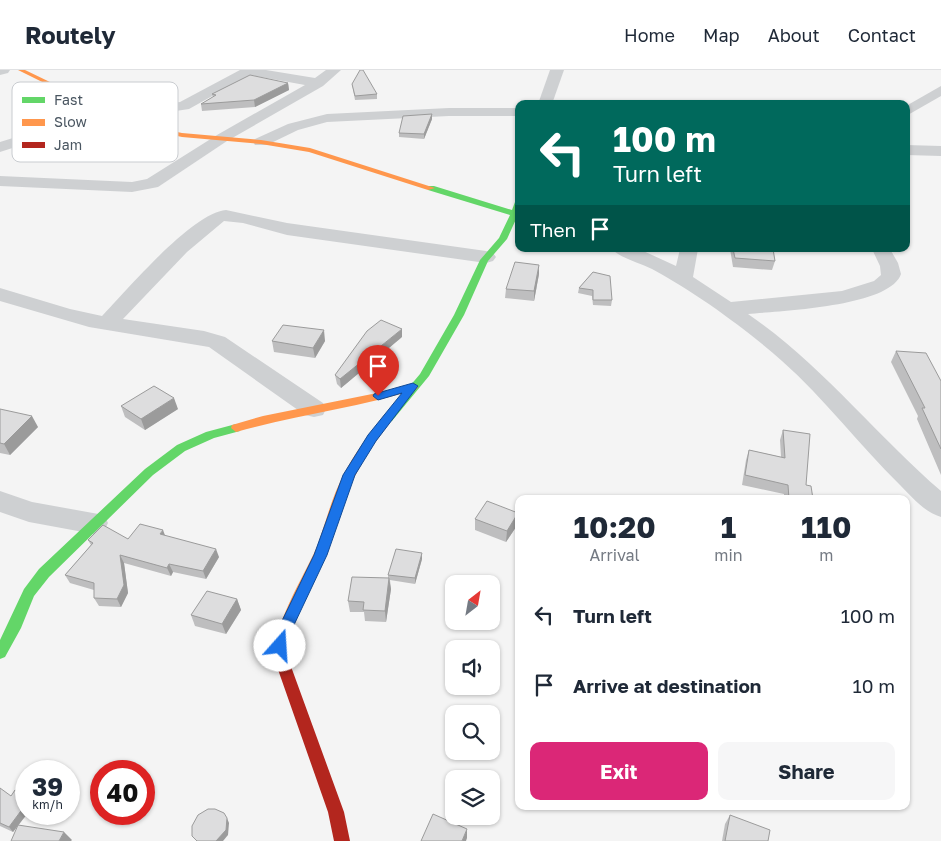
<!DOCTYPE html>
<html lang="en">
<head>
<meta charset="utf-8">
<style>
	body { margin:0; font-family:"Golos Text",sans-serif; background:#f6f6f7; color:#1f2937; height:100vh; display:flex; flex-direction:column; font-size:19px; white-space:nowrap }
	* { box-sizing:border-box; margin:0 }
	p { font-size:16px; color:#747a83 }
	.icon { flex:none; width:28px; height:28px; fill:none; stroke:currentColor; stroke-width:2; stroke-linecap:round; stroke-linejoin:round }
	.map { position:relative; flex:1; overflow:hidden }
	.sheet { position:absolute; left:515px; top:425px; width:395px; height:315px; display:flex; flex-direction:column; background:#fff; border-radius:10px; box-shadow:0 1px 4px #0004 }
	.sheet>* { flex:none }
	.top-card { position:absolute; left:515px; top:30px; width:395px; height:152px; border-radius:10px; box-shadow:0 1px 4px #0004; background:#00695c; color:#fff; overflow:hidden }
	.needle { width:32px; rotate:31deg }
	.fabs { position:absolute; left:445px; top:505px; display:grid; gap:10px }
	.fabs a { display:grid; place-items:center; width:55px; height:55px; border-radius:10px; background:#fff; box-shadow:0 1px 4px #0004; font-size:25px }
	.speed { position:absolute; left:15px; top:690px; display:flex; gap:10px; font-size:25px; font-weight:700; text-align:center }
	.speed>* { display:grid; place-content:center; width:65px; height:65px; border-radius:50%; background:#fff; box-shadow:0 1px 4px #0004; line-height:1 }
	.speed small { font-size:12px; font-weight:400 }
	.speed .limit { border:8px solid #d22; background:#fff; color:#111 }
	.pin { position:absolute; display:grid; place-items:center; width:42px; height:42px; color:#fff; margin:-51px -21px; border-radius:50% 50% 50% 0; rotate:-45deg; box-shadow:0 0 5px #0007 }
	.pin .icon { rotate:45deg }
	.me { position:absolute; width:55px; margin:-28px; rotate:19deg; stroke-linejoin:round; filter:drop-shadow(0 0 4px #0008) }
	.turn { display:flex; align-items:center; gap:18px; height:105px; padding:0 15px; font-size:22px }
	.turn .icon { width:65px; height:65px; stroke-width:2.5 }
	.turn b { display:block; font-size:35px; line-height:42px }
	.then { display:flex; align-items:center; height:48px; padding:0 15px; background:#0003; gap:10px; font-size:19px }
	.eta { display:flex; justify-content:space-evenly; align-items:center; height:85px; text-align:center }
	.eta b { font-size:30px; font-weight:700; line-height:35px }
	.cta { display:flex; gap:10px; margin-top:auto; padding:10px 15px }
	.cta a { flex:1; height:58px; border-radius:10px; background:#db2777; color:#fff; font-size:20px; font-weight:700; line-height:58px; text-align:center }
	.cta a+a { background:#f6f6f7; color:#1f2937 }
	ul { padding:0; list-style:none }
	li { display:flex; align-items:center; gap:15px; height:70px; padding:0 15px }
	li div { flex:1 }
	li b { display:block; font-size:19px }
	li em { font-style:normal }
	header { display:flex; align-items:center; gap:30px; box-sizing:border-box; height:70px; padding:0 25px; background:#fff; border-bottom:1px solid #e0e1e3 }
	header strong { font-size:24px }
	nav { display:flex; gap:28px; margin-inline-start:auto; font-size:18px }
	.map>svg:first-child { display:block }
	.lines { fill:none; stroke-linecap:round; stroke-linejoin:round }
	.street { fill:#ced0d2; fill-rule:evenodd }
	.fast { fill:#63d668; fill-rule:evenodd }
	.slow { fill:#ff974d; fill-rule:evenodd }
	.jam { fill:#b3261e; fill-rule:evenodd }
	.wall { fill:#bebebf }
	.shaded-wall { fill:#9b9b9b }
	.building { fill:#ddddde; stroke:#9b9b9b }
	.route { fill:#1a73e8; stroke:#114b97 }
	.key { fill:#fff; stroke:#c9ccd0; stroke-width:1 }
	.key-label { font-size:14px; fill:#4a5661 }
</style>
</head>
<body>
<header>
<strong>Routely</strong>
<nav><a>Home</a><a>Map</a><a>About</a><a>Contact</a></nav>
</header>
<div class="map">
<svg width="941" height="771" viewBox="0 0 941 771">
	<rect width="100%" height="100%" fill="#f4f4f4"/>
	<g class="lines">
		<g class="street">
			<path d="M0,0H10L8,3L0,5Z"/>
			<path d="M240,0H266L315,8L326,0H341L323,16L227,71L158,117L132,122L0,116V106L132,112L147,109L217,65L305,15L250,5L189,39L84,55L0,82V72L81,47L111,41L180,32Z"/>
			<path d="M550,0H564L552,34H538Z"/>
			<path d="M941,16V26L906,46V36Z"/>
			<path d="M449,38H519V46H449L327,52L298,60L267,75H255L253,72L255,69L288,54L327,44Z"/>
			<path d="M906,75L941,76V86L906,85Z"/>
			<path d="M226,140L287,153L486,181L493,183L496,187L493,191L486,193L287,165L243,153L224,151L187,182L123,249L204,261L225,267L323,333L326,339L323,345L314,347L305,345L209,277L89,257L0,231V218L70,239L102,246C127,220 192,143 226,140Z"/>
			<path d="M612,179H639L676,196L680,179H698L693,207L731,232L842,221L874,211L881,205L880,196L872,179H890L898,193L901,204C890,237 779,241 748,244C821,294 875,364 941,421V447C924,442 912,427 900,415C859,375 825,329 782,291C746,259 695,222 652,199C642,194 618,187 612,179Z"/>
			<path d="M0,421L32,432L104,445L108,453L104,461L94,464L29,452L0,442Z"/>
		</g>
		<g class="fast">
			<path d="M428,116H434L512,140L515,132L519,130V147H517L507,169L488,191L464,245L429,306L392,351L388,352L383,348L420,304L454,245L480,190L499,168L510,145L428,120Z"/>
			<path d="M236,354L240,355L241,358L240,361L214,368L185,381L153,405L49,507L34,526L21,558L5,587L0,589V570L24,519L39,499L145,399L177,375L206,362Z"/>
		</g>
		<g class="slow">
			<path d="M18,0H25L135,53L182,63L261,70L310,78L435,118L428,120L309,82L261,74L182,67L131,56Z"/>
			<path d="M413,314L418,317L417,319C358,338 296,345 236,362L231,358L232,355L263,346L392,320Z"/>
			<path d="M388,344L393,348L366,385L351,414L326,484L296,549L292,563L289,591L287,595L282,597L277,595C264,568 307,502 318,474C326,451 332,427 343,406C354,384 369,364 384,345Z"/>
		</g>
		<path class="jam" d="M282,585L287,587L289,591L344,742L350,771H334L328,742L275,591L277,587Z"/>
	</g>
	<g class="wall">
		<path d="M288,13L289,20L255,37L202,41L201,34L213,27L212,24Z"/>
		<path d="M352,14L377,24V29L355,30Z"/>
		<path d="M432,44V49L424,69L399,67V63Z"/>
		<path d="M730,179H773L775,191L772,200L733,197Z"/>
		<path d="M593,202L612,230L611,236L593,235L592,226L578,223L579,218Z"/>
		<path d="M539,204L534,231L505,228L506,219Z"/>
		<path d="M402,267L341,318L337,314L335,305Z"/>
		<path d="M272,271H325L315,288L274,282Z"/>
		<path d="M896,281L941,311V405L917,349L918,346L891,292Z"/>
		<path d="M121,336L178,339L145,360L125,347Z"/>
		<path d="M0,339L38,357L10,385L0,383Z"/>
		<path d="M783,360L806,415L813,429H784V424L742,415L746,390L749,380L781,387L780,370Z"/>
		<path d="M475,449L518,454L506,472L475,460Z"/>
		<path d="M165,466L219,487L206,509L173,502L171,506L124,493L128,523L121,537L99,536L94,528V520L70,513L65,505L91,475L88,470L128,469Z"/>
		<path d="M422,489L415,514L390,510L391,519L386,552L365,551L364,542H350L348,531L388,508V505Z"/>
		<path d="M237,529L241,540L226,564L195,556L191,545Z"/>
		<path d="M0,718L27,744L13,762L0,756Z"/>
		<path d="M730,745L768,771H722L725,754Z"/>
	</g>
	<g class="shaded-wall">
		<path d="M288,13L289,20L255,37L254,30Z"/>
		<path d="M432,44V49L424,69V64Z"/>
		<path d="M539,195V204L534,231V221Z"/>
		<path d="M402,259V267L341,318L340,309Z"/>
		<path d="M324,260L325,271L315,288L313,278Z"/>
		<path d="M174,328L178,339L145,360L141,349Z"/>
		<path d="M32,346L38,357L10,385L4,374Z"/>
		<path d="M518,443V454L506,472L507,461Z"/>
		<path d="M163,460L166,468L160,464Z"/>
		<path d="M216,479L219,487L206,509L203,501Z"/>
		<path d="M422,483V489L415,514V508Z"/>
		<path d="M120,485L124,493L128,523L121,537L117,529Z"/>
		<path d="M169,494L173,502L171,506L167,498Z"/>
		<path d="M389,508L391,519L386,552L385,541Z"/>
		<path d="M237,529L241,540L226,564L222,554Z"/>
		<path d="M26,734L27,744L13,762L9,757Z"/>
		<path d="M227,748L229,753L228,765L223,771H216Z"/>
		<path d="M467,759V768L466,771H462Z"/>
		<path d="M64,762L72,770L71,771H59Z"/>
	</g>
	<g class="building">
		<path d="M360,0H363L377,24L355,26L352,14Z"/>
		<path d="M250,5L288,13L254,30L201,34L216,25L212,24Z"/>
		<path d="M432,44L424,64L399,63L403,46Z"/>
		<path d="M733,179H773L775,191L735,188Z"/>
		<path d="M515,192L539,195L534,221L506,219Z"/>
		<path d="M593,202L610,206L612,230H593V220L579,218Z"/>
		<path d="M381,250L402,259L340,309L335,305L367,261Z"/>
		<path d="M283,255L324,260L313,278L272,271Z"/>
		<path d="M896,281L926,283L941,311V379L922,338H925Z"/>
		<path d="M154,316L174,328L141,349L121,336Z"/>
		<path d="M0,339L32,346L4,374L0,373Z"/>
		<path d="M783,360L810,364L806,415L811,416L813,429H789L788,415L745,405L749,380L785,388Z"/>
		<path d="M487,431L518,443L507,461L475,449Z"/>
		<path d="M140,454L163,460L160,464L216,479L203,501L169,494L167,498L120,485L124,515L117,529L94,528V513L65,505L93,473L88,470L103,455L128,469Z"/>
		<path d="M396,479L422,483L415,508L388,505Z"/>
		<path d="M352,507L389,508L385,541L363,540L364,532L348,531Z"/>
		<path d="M207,521L237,529L222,554L191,545Z"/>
		<path d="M0,718L11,726L15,720L26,725V734L9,757L0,753Z"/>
		<path d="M208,739H215L224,743L227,748L226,760L216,771H197L192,766V756L198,745Z"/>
		<path d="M433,744L467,759L462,771H421Z"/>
		<path d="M730,745L770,760L768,771H725Z"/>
		<path d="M18,755L64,762L59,771H11Z"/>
	</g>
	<path class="route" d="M413,313L418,316L376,371L355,405L327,485L293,557L286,580L280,582L275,580L273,576L279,557L314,485L343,405L368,365L402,323L378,330L373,326L374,324Z"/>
	<rect x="12" y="12" width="166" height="80" rx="8" class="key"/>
	<rect x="22" y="27" width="23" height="6" fill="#63d668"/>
	<rect x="22" y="49" width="23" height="7" fill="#ff974d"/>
	<rect x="22" y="72" width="23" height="6" fill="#b3261e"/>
	<g class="key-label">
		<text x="54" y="35">Fast</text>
		<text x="54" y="57">Slow</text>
		<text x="54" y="80">Jam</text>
	</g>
</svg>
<div class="fabs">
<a><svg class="needle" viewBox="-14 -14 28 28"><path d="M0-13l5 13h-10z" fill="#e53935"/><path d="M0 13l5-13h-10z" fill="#747a83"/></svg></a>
<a><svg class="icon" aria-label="sound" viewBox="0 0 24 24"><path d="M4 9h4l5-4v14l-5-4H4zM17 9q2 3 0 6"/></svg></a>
<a><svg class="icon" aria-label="search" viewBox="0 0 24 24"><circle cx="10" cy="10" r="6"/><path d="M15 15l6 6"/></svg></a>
<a><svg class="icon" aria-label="layers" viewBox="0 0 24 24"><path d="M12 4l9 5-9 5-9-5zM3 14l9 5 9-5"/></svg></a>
</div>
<div class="speed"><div>39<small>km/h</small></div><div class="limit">40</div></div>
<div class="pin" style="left:378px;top:326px;background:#d93025"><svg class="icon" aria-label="arrive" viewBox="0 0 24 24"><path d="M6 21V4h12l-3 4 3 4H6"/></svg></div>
<svg class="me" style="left:280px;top:576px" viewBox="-20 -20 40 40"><circle r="19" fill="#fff"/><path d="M0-13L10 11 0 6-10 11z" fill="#1a73e8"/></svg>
<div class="top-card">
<div class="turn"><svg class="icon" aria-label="left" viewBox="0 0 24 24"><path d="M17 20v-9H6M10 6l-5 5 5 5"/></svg><div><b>100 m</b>Turn left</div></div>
<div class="then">Then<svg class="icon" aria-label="arrive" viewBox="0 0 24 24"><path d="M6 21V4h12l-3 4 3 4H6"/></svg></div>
</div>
<section class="sheet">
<div class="eta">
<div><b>10:20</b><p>Arrival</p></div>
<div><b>1</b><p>min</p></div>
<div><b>110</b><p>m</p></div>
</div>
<ul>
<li><svg class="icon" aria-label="left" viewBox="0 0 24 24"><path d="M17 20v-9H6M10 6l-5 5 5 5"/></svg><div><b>Turn left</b></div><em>100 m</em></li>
<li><svg class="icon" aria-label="arrive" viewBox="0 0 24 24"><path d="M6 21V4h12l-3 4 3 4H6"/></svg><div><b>Arrive at destination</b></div><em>10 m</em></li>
</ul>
<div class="cta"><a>Exit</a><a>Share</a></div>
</section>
</div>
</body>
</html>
